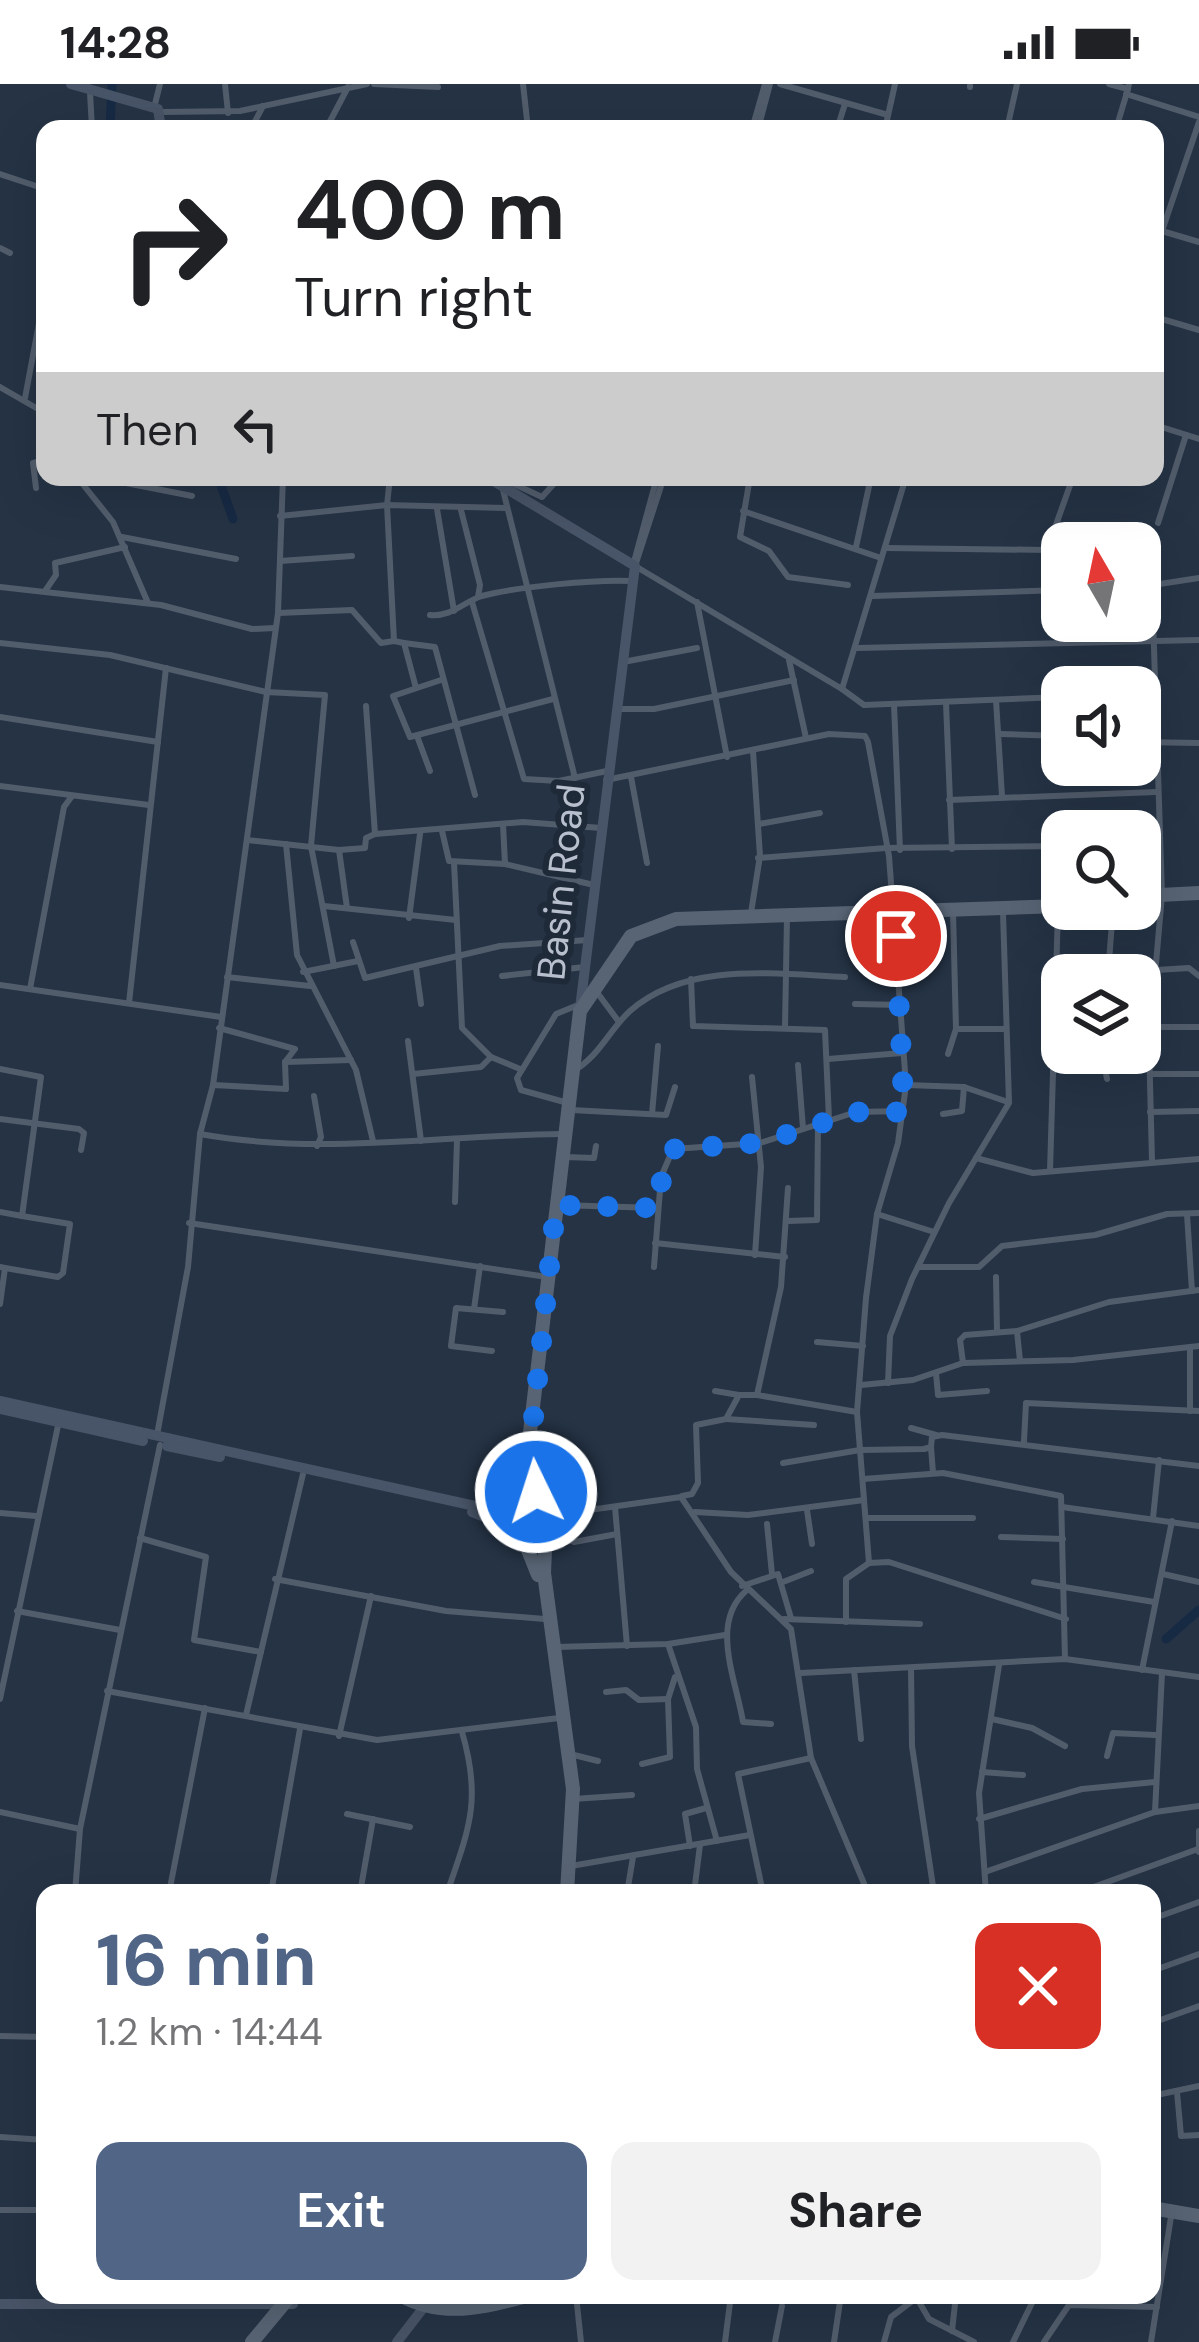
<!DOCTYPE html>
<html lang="en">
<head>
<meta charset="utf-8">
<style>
	body { margin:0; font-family:"DM Sans",sans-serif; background:#f2f2f2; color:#202124; height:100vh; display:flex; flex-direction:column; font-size:45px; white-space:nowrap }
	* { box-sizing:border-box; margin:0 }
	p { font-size:39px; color:#757577 }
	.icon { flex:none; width:66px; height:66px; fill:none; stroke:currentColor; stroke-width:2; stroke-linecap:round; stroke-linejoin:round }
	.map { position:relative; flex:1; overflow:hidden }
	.details { position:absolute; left:36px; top:1800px; width:1125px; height:420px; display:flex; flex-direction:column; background:#fff; border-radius:24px; box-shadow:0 12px 48px #0002 }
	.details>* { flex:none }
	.banner { position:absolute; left:36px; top:36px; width:1128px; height:366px; border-radius:24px; box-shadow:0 12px 48px #0002; background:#fff; color:#202124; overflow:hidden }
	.needle { width:78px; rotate:351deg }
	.buttons { position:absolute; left:1041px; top:438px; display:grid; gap:24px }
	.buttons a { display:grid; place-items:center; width:120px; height:120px; border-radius:24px; background:#fff; box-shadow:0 12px 48px #0002; font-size:60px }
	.pin { position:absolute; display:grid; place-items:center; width:102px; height:102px; color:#fff; margin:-51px; border:6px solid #fff; border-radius:50%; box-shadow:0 3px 12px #0007 }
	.me { position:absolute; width:132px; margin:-66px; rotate:356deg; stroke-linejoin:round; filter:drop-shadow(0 0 9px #0008) }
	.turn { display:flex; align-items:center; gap:42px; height:252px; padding:0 60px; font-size:54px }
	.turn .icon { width:156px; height:156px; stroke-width:2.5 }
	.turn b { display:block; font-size:84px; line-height:102px }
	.then { display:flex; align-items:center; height:114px; padding:0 60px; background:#0003; gap:24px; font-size:45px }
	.round { display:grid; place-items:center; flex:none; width:126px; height:126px; border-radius:24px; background:#f2f2f2 }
	.headline { display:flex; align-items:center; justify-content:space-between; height:204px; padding:0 60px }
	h1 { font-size:72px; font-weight:700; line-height:90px; color:#516586 }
	.primary-button { display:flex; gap:24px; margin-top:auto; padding:24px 60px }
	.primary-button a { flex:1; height:138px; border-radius:24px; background:#516586; color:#fff; font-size:48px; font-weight:700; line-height:138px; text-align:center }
	.primary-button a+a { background:#f2f2f2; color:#202124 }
	.status { display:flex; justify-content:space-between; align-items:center; height:84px; padding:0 60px; background:#fff; direction:ltr }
	.status svg { height:33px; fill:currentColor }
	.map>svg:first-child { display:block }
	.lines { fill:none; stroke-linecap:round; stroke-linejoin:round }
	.river { stroke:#172a44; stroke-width:9 }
	.street { stroke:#525d6c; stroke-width:6 }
	.secondary { stroke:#485467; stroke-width:10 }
	.primary { stroke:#586474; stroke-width:14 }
	.route { stroke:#1a73e8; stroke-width:21; stroke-dasharray:0 37.8 }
	.labels { text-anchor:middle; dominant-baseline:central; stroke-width:12; stroke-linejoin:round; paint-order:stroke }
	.street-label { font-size:39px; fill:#b8c0cd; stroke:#1f2a39 }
</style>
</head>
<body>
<div class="status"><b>14:28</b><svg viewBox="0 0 49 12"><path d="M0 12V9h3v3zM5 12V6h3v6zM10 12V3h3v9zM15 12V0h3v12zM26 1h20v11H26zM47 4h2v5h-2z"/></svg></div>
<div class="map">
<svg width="1199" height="2258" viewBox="0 0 1199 2258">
	<rect width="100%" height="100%" fill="#253345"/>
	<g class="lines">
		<g class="river">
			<path d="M110,45L112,0"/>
			<path d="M218,393L233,435"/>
			<path d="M1166,1555L1199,1526"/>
		</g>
		<g class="street">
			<path d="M225,0L228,29"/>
			<path d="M374,0L438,3"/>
			<path d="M523,0L528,45"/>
			<path d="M780,0L888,31"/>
			<path d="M1109,0L1128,5L1129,0"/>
			<path d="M970,3V0"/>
			<path d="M90,8L92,45"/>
			<path d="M1126,10L1199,33"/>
			<path d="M154,24L160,0"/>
			<path d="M160,28L240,27L367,0"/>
			<path d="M251,45L263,22"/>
			<path d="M326,45L348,3"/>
			<path d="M752,45L765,0"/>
			<path d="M758,45L770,0"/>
			<path d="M837,45L845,20"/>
			<path d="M885,45L895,0"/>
			<path d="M1007,45L1017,0"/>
			<path d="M1116,45L1128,5"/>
			<path d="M0,90L45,105"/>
			<path d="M1155,145L1199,158"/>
			<path d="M1162,147L1199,38"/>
			<path d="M0,164L10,169"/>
			<path d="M1155,233L1199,246"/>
			<path d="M0,303L45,329"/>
			<path d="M25,314L45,207"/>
			<path d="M40,328L45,356"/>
			<path d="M1155,341L1199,355"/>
			<path d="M77,393L113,438L148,519"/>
			<path d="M390,393L387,421L394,557L404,559L416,604"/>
			<path d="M499,393L542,413L560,393"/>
			<path d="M750,393L740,453L769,467L788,493L848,501"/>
			<path d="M81,398H121L192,412"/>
			<path d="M36,404L33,379L45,376"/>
			<path d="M503,406L575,694"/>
			<path d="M437,425L454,527"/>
			<path d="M461,426L480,501L478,513"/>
			<path d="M743,427L881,474"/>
			<path d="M280,432L387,421L505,424"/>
			<path d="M1158,439L1186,351"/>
			<path d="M122,453L236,475"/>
			<path d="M856,463L871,393"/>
			<path d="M886,464L1047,466L1073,393"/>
			<path d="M1047,466L1062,471"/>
			<path d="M280,477L352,472"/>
			<path d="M634,478L657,393"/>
			<path d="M635,482L842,605L906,393"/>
			<path d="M635,482L664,393"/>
			<path d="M1152,502L1162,811L1149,959L1152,1077"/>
			<path d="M0,503L161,521L252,545L275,544"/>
			<path d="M1140,503L1199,494"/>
			<path d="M45,507L56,491L55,479L125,463"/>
			<path d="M872,512L1062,506"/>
			<path d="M472,518L524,695L559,697L607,687"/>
			<path d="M697,518L727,673"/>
			<path d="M278,529L352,526L381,559L394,557"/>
			<path d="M430,531C452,533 463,518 482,512C516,503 596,495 632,497"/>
			<path d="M0,559L110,571L266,608L325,611L311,762L334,882"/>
			<path d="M404,559L435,563L475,711"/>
			<path d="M857,564L1199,556"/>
			<path d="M789,576L806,654"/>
			<path d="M623,578L697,564"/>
			<path d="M441,596L393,612L410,653L553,615"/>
			<path d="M842,605L864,621L1062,613"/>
			<path d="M1140,614H1156"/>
			<path d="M996,616L1002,712"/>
			<path d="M946,619L952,765"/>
			<path d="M894,620L900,766"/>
			<path d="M366,622L375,750"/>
			<path d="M617,625H654L794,596"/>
			<path d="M0,633L158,658"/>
			<path d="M1001,650L1062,652"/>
			<path d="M417,652L430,687"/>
			<path d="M1140,658L1199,659"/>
			<path d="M631,693L647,779"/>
			<path d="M606,696L829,650L865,652L868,658L889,772L906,1001L898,1059L877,1130L866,1214L857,1328L869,1479"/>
			<path d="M0,702L149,721"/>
			<path d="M949,716L1156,708"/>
			<path d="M503,740L505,780"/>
			<path d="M759,740L820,729"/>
			<path d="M442,747L449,777L505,780L594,801"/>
			<path d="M247,756L339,766L365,764L366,754L375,750L523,738L601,744"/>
			<path d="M286,760L297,871L356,986L373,1057"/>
			<path d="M339,766L347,824"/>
			<path d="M758,774L886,764L1062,762"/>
			<path d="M454,778L462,944L491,973L520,985"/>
			<path d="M324,822L456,836"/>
			<path d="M751,829L760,772L753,667"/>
			<path d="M409,834L420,750"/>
			<path d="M353,858L365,894L500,862L588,856"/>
			<path d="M416,884L421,920"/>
			<path d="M1156,886L1189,884L1199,892"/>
			<path d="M303,888L358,877"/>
			<path d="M1108,891L1113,825"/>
			<path d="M502,892L585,883"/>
			<path d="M227,893L310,902"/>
			<path d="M691,895L693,942L825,946L829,1035"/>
			<path d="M0,901L221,933"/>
			<path d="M30,905L64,723L72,712"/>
			<path d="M596,907L619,938"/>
			<path d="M129,919L166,584"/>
			<path d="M855,920L901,921"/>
			<path d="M785,943L787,833"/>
			<path d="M1151,943H1199"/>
			<path d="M956,945H1004"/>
			<path d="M408,957L421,1057"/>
			<path d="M1102,969L1107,995"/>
			<path d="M948,970L956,945L953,828"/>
			<path d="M828,975L902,969"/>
			<path d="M285,978L351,976"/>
			<path d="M798,981L803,1044"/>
			<path d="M0,985L41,993L22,1132L0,1128"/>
			<path d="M573,987C599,973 609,946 630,927C686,877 775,890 845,893"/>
			<path d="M413,990L481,983L491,973"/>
			<path d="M1150,990H1199"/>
			<path d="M752,993L761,1083L755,1171"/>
			<path d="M213,1001L286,1005L285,978L295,965L219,944"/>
			<path d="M906,1001L964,1003L1008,1018"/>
			<path d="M314,1012L321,1053L317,1062"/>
			<path d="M568,1019L521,1006L517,994L556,930L578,921"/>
			<path d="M571,1026L666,1031L675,1003"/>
			<path d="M1150,1028L1199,1027"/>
			<path d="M652,1030L658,962"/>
			<path d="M943,1030L962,1027L964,1003"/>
			<path d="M0,1035L79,1045L84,1049L81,1066"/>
			<path d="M200,1050C321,1072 440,1051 561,1050"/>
			<path d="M565,1073L594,1074L596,1062"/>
			<path d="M976,1074L1033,1089L1199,1075"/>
			<path d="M1050,1087L1058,826"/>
			<path d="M455,1118L457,1056"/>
			<path d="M559,1121L657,1124"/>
			<path d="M877,1130L934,1148"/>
			<path d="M1187,1130L1192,1207"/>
			<path d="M788,1137L817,1136L818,1038"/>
			<path d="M189,1139L547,1193"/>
			<path d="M655,1159L785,1173"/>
			<path d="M0,1183L5,1184L0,1220"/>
			<path d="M654,1183L661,1093L673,1065L760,1059L856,1028L904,1027"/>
			<path d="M918,1183H979L1002,1162L1095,1151L1167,1130L1199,1129"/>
			<path d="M5,1184L58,1193L63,1189L70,1140L22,1132"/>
			<path d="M996,1193L997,1248"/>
			<path d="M474,1225L480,1182"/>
			<path d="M1017,1247L1020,1277"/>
			<path d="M817,1258L863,1262"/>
			<path d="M1190,1264V1327"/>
			<path d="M492,1267L451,1262L456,1224L503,1228"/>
			<path d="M963,1279L960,1256L965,1251L1017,1247L1109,1218L1199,1206"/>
			<path d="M936,1289L938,1311L987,1307"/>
			<path d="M888,1299L890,1252L912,1195L949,1119L1009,1019L1003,828"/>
			<path d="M861,1301L913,1296L963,1279L1073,1276L1199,1262"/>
			<path d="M715,1307L739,1311"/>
			<path d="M757,1311L857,1328"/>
			<path d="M726,1335L814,1341"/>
			<path d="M911,1344L936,1351"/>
			<path d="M157,1351L188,1183L200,1050L213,1001L278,529L283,393"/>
			<path d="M1024,1357L1026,1319L1199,1327"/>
			<path d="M931,1363L933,1389"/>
			<path d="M783,1379L860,1366L924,1365L931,1363L932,1353L942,1351L1199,1382"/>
			<path d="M863,1395L943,1389L1061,1412L1065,1575"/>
			<path d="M682,1412L692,1410L698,1399L696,1341L726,1335L739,1311H757L781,1203L788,1104"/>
			<path d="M615,1423L627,1562"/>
			<path d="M1062,1423L1199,1442"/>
			<path d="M544,1426L575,1428L681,1413L731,1488L791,1545L811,1674L868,1809"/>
			<path d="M807,1426L812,1460"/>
			<path d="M695,1428L748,1431L864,1416"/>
			<path d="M0,1429L36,1432"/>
			<path d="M866,1434H973"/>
			<path d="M1153,1434L1159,1376"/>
			<path d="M547,1439L571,1429"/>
			<path d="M767,1440L772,1490"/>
			<path d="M549,1449L574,1458L617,1450"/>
			<path d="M1001,1453L1063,1455"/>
			<path d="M140,1454L206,1473L194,1556L261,1568"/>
			<path d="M1163,1490L1199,1498"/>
			<path d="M275,1495L446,1527L545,1535"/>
			<path d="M783,1498L811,1487"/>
			<path d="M1034,1498L1154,1518"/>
			<path d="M742,1502L778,1490L791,1534"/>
			<path d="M747,1506C709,1538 736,1595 743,1638L771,1640"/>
			<path d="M17,1527L120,1546"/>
			<path d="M784,1535L920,1540"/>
			<path d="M846,1538V1495L869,1479L889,1478L1066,1535"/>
			<path d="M668,1560L696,1643L697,1685L717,1757"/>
			<path d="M555,1563L668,1560L725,1551"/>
			<path d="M911,1584L912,1662L934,1809"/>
			<path d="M854,1586L861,1655"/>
			<path d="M1142,1586L1172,1437"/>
			<path d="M801,1589L1065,1575L1199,1593"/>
			<path d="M107,1607L377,1656L559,1634"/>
			<path d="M606,1608L626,1606L639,1616L668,1615"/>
			<path d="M0,1615L59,1337"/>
			<path d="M246,1631L303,1390"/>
			<path d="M992,1635L1032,1644L1065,1662"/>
			<path d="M339,1652L371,1512"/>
			<path d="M570,1670L598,1677"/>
			<path d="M1107,1672L1113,1649L1155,1651"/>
			<path d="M642,1680L670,1673L668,1615L675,1593"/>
			<path d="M982,1688L1023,1691"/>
			<path d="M573,1715L632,1711"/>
			<path d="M0,1728L80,1745"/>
			<path d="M1155,1728L1162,1589"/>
			<path d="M347,1730L410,1743"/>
			<path d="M979,1735L1082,1705L1155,1698"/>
			<path d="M690,1762L685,1730L706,1724"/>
			<path d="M1199,1768V1747"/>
			<path d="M571,1782L750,1751"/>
			<path d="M985,1788L1155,1728L1199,1722"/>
			<path d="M75,1809L80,1745L160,1361"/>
			<path d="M169,1809L205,1624"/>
			<path d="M271,1809L300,1645"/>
			<path d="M360,1809L373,1735"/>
			<path d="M447,1809C469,1745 482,1716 462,1648"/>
			<path d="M627,1809L633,1773"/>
			<path d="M694,1809L700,1761"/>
			<path d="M763,1809L738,1690L811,1674"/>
			<path d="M846,1809L864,1802"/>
			<path d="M986,1809L979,1709L999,1581"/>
			<path d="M1077,1809L1198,1765"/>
			<path d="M1152,1835L1199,1818"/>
			<path d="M1152,1887L1199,1870"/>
			<path d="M1152,1939L1199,1922"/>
			<path d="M0,1952L45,1953"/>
			<path d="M1177,2008L1181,2052L1199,2051"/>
			<path d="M1152,2012L1199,2002"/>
			<path d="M1152,2049L1153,2012"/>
			<path d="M0,2053L45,2056"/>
			<path d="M0,2126H45"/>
			<path d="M576,2211L581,2258"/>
			<path d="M915,2211L929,2235L974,2258"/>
			<path d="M952,2247L956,2211"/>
			<path d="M725,2258L731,2211"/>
			<path d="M775,2258L782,2222"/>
			<path d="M834,2258L841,2211"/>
			<path d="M884,2258L891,2233L915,2215"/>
			<path d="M1013,2258L1032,2219L1019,2211"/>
			<path d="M1044,2258L1069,2221L1157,2223"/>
			<path d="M1151,2258L1171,2133"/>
		</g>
		<g class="secondary">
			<path d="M71,0L158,25L161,45"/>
			<path d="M487,393L635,482L580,924"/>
			<path d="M0,1317L475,1422L521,1424"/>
			<path d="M0,1325L143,1357"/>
			<path d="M167,1362L220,1373"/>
			<path d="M472,1428L517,1446"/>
			<path d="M0,2220H293"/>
			<path d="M397,2258L424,2223"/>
		</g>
		<g class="primary">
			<path d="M1140,812L1199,809"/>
			<path d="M532,1378L539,1423"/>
			<circle cx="531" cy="1437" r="16"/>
			<path d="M521,1424L580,927L631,852L676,835L1062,822"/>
			<path d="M497,1425L521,1410"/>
			<path d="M546,1444L544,1489L573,1705L567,1809"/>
			<path d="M522,1451L538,1491"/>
			<path d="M1152,2124L1199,2132"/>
			<path d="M400,2211C444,2235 485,2223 531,2211"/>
			<path d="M252,2258L291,2211"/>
		</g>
	</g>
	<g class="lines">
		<path class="route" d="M536,1408L532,1348L556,1121L657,1124L665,1075L673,1065L760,1059L856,1028H904L896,852"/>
	</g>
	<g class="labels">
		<g class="street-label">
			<text transform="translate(561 798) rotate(-84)">Basin Road</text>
		</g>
	</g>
</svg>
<div class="buttons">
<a><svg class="needle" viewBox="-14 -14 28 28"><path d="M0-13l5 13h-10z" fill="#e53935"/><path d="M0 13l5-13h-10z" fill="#757577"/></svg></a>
<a><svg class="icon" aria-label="sound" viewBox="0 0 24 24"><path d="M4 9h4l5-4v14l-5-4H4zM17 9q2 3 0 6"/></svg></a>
<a><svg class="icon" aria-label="search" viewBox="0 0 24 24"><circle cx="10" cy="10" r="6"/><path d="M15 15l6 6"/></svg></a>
<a><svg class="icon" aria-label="layers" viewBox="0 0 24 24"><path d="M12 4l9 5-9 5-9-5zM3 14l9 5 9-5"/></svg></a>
</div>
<div class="pin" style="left:896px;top:852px;background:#d93025"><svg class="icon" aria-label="arrive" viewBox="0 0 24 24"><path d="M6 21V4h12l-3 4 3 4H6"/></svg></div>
<svg class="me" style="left:536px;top:1408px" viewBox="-20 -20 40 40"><circle r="17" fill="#1a73e8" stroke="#fff" stroke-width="3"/><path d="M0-11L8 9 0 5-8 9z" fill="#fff"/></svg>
<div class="banner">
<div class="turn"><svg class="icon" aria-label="right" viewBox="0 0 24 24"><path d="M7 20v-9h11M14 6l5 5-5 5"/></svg><div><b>400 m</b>Turn right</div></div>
<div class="then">Then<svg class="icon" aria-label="left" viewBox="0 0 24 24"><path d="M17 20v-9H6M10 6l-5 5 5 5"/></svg></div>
</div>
<section class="details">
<div class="headline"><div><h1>16 min</h1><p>1.2 km · 14:44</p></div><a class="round" style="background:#d93025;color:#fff"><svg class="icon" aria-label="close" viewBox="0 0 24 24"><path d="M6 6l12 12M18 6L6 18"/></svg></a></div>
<div class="primary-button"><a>Exit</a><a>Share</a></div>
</section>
</div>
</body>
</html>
